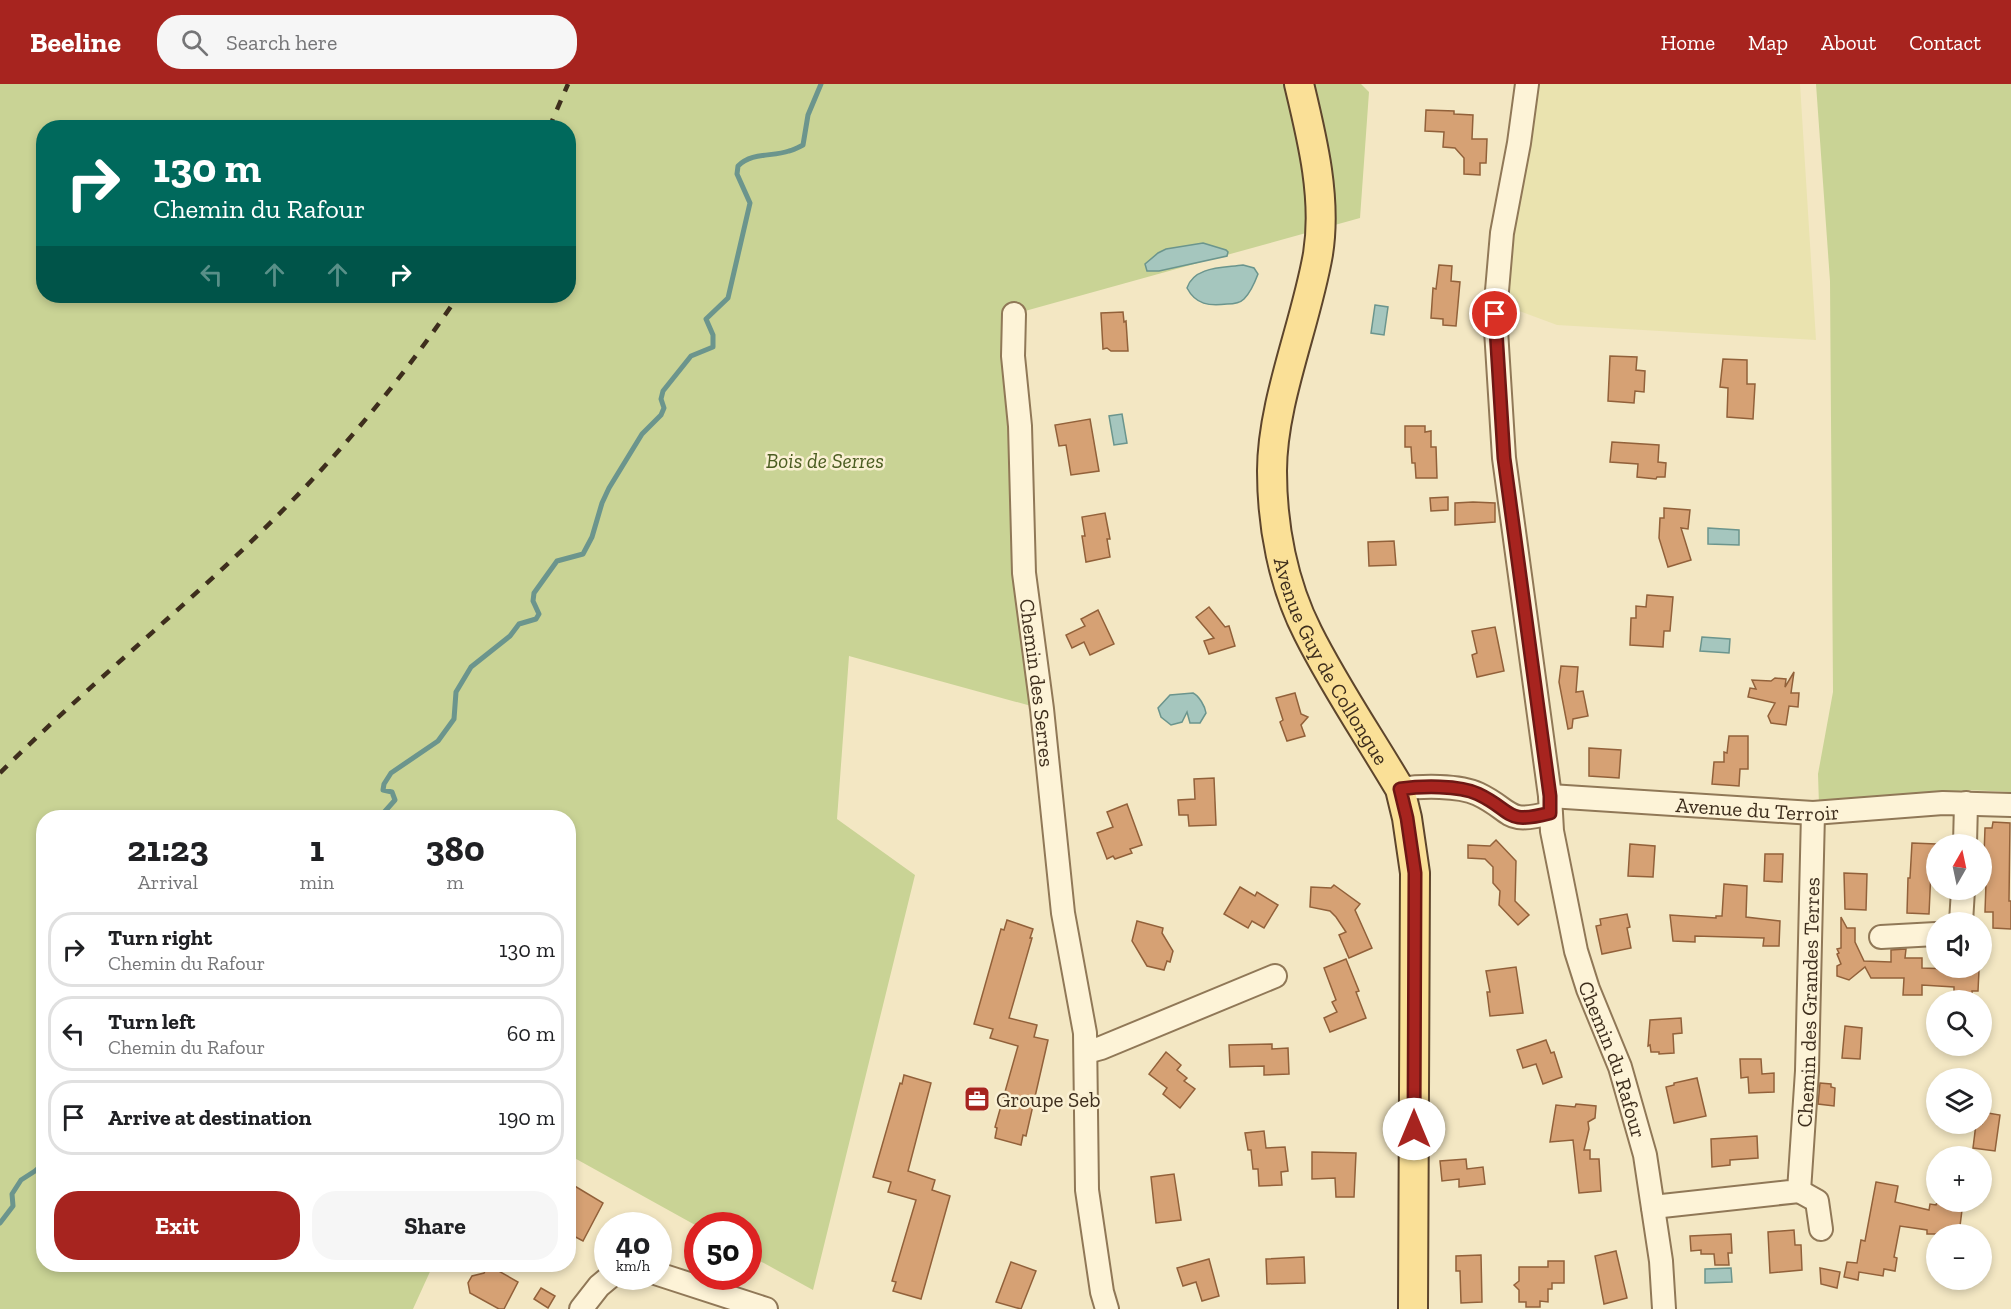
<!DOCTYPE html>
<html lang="en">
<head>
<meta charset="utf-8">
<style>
	body { margin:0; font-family:"Zilla Slab",serif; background:#f6f6f6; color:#202124; height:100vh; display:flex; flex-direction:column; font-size:22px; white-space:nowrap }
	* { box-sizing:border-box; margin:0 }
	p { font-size:20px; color:#757577 }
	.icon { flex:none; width:33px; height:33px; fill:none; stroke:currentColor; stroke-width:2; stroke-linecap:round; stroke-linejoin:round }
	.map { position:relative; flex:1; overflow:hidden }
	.side { position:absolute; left:36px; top:726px; width:540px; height:462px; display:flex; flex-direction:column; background:#fff; border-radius:24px; box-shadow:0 3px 9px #0003 }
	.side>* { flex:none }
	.hud { position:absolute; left:36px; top:36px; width:540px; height:183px; border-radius:24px; box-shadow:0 3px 9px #0003; background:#00695c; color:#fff; overflow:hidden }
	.needle { width:39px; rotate:9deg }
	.fabs { position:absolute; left:1926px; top:750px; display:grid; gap:12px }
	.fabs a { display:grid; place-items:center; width:66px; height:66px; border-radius:50%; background:#fff; box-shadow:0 3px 9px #0003; font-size:30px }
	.speed { position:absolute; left:594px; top:1128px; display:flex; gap:12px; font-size:30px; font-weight:700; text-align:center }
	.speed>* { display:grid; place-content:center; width:78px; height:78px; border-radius:50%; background:#fff; box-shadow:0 3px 9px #0003; line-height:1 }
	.speed small { font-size:15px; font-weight:400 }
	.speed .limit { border:9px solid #d22; background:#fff; color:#111 }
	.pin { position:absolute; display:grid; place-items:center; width:51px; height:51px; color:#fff; margin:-26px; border:3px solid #fff; border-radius:50%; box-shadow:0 2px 6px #0007 }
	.me { position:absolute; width:66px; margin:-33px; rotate:0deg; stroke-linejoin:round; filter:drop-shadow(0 0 4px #0008) }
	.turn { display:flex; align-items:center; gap:21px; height:126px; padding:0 18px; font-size:27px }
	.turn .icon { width:78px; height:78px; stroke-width:2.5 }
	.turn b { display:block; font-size:42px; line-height:51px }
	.lanes { display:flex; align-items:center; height:57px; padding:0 18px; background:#0003; justify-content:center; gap:30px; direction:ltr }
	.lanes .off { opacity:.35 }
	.eta { display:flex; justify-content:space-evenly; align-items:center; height:102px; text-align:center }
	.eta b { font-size:36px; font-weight:800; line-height:42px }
	.button { display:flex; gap:12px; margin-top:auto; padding:12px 18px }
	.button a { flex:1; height:69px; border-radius:24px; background:#a7241f; color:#fff; font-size:24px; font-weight:800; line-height:69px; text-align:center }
	.button a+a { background:#f6f6f6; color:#202124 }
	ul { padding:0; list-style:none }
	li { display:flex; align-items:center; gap:18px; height:75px; margin:0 12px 9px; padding:0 6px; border:3px solid #e0e0e0; border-radius:24px }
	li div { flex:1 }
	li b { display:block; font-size:22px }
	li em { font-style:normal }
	header { display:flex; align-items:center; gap:36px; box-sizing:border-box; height:84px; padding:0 30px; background:#a7241f; color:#fff }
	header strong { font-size:28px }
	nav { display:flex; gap:33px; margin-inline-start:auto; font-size:21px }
	.search { width:420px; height:54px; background:#f6f6f6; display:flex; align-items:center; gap:15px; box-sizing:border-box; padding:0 21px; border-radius:24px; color:#757577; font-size:22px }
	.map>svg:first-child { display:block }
	.farmland { fill:#eae3af }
	.green { fill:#c9d395; fill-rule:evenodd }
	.water { fill:#a5c6be; stroke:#6b958d; stroke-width:1.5 }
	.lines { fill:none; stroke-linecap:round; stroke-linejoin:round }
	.stream { stroke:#6b958d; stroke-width:5 }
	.building { fill:#d6a174; stroke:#92613a; stroke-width:1.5 }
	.minor-casing { stroke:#907857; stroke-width:26 }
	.major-casing { stroke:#5d452c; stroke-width:32 }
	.minor { stroke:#fdf3d7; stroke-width:22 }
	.major { stroke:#fae097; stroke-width:28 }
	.rail { stroke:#3e2e1d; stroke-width:4.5; stroke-dasharray:10 10; stroke-linecap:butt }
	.route-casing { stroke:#6d1714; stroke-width:15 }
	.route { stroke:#a7241f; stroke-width:10 }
	.labels { text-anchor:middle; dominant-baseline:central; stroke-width:5; stroke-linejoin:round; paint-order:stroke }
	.park-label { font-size:21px; font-style:italic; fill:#4b5d21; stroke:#faf0d3 }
	.street-label { font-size:21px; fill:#3e2e1d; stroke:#faf0d3 }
	.poi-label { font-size:21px; fill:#3e2e1d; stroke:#faf0d3; text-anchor:start }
</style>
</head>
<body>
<header>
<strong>Beeline</strong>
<div class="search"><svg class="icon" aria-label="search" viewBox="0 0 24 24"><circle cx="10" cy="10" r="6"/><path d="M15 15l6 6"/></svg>Search here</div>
<nav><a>Home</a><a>Map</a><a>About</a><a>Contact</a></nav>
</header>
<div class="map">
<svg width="2011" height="1225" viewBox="0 0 2011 1225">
	<rect width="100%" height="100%" fill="#f3e7c3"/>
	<path class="farmland" d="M1534,0H1800L1816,256L1557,241L1506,222L1512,155Z"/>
	<g class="green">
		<path d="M0,0H1361L1369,8L1360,134L1014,230L1042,625L849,572L837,735L915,791L813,1206L749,1171L748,1142H697L569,1071L568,734H44V1180L433,1181L413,1225H0ZM44,44H568V212H44Z"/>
		<path d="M1816,0H2011V708L1968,706L1819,721L1818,690L1833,608L1830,197Z"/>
	</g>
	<g class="water">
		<path d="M1203,159L1226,166L1228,168L1227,172L1159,187H1147L1145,180L1158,169L1166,165Z"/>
		<path d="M1243,181L1254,184L1258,190C1255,198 1250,209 1244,215C1240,219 1232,220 1227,220C1209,222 1196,221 1187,204C1194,182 1224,184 1243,181Z"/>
		<path d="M1375,221L1388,223L1384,251L1371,249Z"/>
		<path d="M1122,330L1127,359L1114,361L1109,332Z"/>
		<path d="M1708,444L1739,446V461L1708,460Z"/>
		<path d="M1702,553L1730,555L1729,569L1700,567Z"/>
		<path d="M1193,609C1199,612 1205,622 1206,629L1200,639H1190L1187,628L1182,638L1171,641L1161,633L1158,624L1170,611Z"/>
		<path d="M1731,1184L1732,1198L1705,1199V1185Z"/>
	</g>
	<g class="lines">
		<g class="stream">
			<path d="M348,734H363"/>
			<path d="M379,734L395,716L392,708L383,706L384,700L391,689L438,657L454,635L456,608L471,583L510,552L519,540L536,535L539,530L533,517L534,509L557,477L583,470L592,453L602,419L609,404L642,350L661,331L664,324L661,315L663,307L691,272L713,263V251L706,235L728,214L750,119L737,90L738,82C752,68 772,73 789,67C794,66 799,63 803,61L808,31L821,0"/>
			<path d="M0,1139L13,1122L12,1110L21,1096L35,1087L44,1079"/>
		</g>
	</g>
	<g class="building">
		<path d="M1426,26L1454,27V30L1473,31L1472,55H1487L1486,79H1480V91L1464,90V74L1455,64L1443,63L1444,48L1425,47Z"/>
		<path d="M1439,181L1452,182L1451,197L1460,198L1456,242L1443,241V235L1431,234L1433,204L1436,205Z"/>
		<path d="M1123,228L1124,238L1126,237L1128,267H1111L1107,264L1103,265L1101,229Z"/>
		<path d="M1610,272L1637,273L1636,286L1645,287L1644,308L1635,307L1634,319L1608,317Z"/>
		<path d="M1723,275L1747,276V300H1755L1753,335L1727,333L1728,304L1720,303Z"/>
		<path d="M1090,335L1099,387L1071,391L1066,361L1059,362L1055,341Z"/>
		<path d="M1405,342H1425V348L1431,347V363H1436L1437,394H1416L1415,379H1412L1411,363H1405Z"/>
		<path d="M1612,358L1659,361L1658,378L1666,379L1665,393H1657L1656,395L1637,393L1638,380L1610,378Z"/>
		<path d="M1448,413V426L1431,427L1430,414Z"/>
		<path d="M1473,418L1495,419V438L1455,441V419Z"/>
		<path d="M1664,424L1690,426L1688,445L1681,444L1691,476L1668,483L1659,454L1660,434H1664Z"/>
		<path d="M1105,429L1110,455H1107L1110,473L1086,478L1082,452H1085L1082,433Z"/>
		<path d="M1394,457L1396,481L1369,482L1368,458Z"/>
		<path d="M1647,511L1673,513L1670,547H1664L1663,563L1630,561L1631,534H1636V522L1646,523Z"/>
		<path d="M1209,523L1225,543L1229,542L1235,562L1209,570L1204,557L1214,554L1196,533Z"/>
		<path d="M1098,526L1114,560L1090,571L1084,558L1072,564L1066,551L1085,542L1081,535Z"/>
		<path d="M1495,543L1504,587L1477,593L1472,571L1477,569L1472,547Z"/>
		<path d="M1561,582L1578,583L1576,608L1583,607L1588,632L1573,635L1572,644L1568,645L1559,598Z"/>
		<path d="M1794,588L1791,609H1799L1798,623L1789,622L1786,641L1771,639L1768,632L1775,619L1748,613L1750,604L1756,605L1752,596L1771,597L1775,594L1786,595L1785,603Z"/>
		<path d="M1295,609L1301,630L1308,633L1301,641L1305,652L1287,657L1280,638L1283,636L1276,614Z"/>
		<path d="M1729,652H1748V685H1740L1739,702L1712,700L1714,678H1724V668L1727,669Z"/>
		<path d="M1589,664L1621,666L1619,694L1589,692Z"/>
		<path d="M1214,694L1216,741L1189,742L1188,731H1179L1178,716L1195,715L1194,695Z"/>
		<path d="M1127,720L1142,761L1130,765L1132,769L1115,775L1113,772L1107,775L1097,749L1113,743L1107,728Z"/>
		<path d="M1993,738L2010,739L2009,817H2011V845L1993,844V828H1985L1986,799H1983L1985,744H1992Z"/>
		<path d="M1496,756L1516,777L1515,817L1529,831L1518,841L1499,821L1500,807L1493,799V783L1485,775L1468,774V761L1490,762Z"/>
		<path d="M1912,759L1936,760V788L1931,787L1929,830L1907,829L1908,794H1910Z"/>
		<path d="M1630,760L1655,762L1653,793L1628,792Z"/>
		<path d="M1765,770H1783L1782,798L1764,797Z"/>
		<path d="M1844,789L1867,790L1866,826L1845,825Z"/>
		<path d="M1724,800L1747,802L1746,833L1780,837L1779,862H1763L1764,854L1695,852V858L1673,857L1670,831L1716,834V832H1722Z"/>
		<path d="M1334,801L1360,820L1355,826L1372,864L1349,874L1339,851L1346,848L1336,833L1330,827L1310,823L1311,803L1331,804Z"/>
		<path d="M1240,803L1255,812L1257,808L1278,821L1264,844L1252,837L1248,844L1224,830Z"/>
		<path d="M1627,830L1630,843L1627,844L1631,864L1602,870L1596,842L1601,841L1600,835Z"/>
		<path d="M1841,833L1847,844H1855V858L1864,877L1891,878V866L1906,865L1905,874H1922V884L1979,886L1978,907H1972V916H1954V903L1922,901V911H1903L1904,894H1871L1865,883L1849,896L1837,892V882L1841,880L1837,870L1839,869L1837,865L1841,864Z"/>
		<path d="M1007,836L1033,845L1030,854H1032L1009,934L1037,941L1034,953L1048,956L1026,1052L1023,1051L1021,1061L995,1054L997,1044L995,1043L1018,962L990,954L993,945L974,940L1001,845L1004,846Z"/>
		<path d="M1137,837L1163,844L1162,849L1173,867L1170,878L1167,877L1164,886L1147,882L1132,857Z"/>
		<path d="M1346,875L1359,907L1356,908L1366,934L1330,948L1324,934L1337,928L1332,918L1336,916L1324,884Z"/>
		<path d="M1516,883L1523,929L1490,932L1487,908H1490L1486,887Z"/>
		<path d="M1681,934L1682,949L1673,950L1674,969L1659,970V968H1651L1650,961L1648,962L1650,936Z"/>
		<path d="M1845,942L1862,944L1860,975L1842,974Z"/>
		<path d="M1546,956L1551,969L1554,968L1562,993L1543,1000L1536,980L1523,984L1517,966Z"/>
		<path d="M1272,960V965L1288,964L1289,990L1264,991V982L1230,983L1229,961Z"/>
		<path d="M1166,968L1181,981L1177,986L1187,994L1184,997L1195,1005L1180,1024L1163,1010L1167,1004L1149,990Z"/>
		<path d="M1740,975H1761L1762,990L1774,989V1008L1749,1009L1748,993L1741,994Z"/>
		<path d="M904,991L931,999L908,1087L935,1096L932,1106L950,1112L921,1215L893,1207L896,1198L892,1197L916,1116L888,1108L891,1098L873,1093L900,999L902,1000Z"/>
		<path d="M1697,994L1706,1032L1674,1039L1666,1003L1674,1001V999Z"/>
		<path d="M1820,999L1831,1000V1003L1835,1004L1834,1022L1818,1020Z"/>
		<path d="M1576,1020L1596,1022L1595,1034L1588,1038L1589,1045L1584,1066H1590V1075H1599L1601,1107L1579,1109L1573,1056L1550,1058L1556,1021L1575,1023Z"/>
		<path d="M1982,1028L2000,1031L1995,1067L1973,1064L1976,1040H1982Z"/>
		<path d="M1264,1047L1266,1064L1285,1063L1288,1087L1281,1088L1282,1101L1259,1102L1258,1085H1253L1251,1066H1248L1245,1049Z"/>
		<path d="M1757,1052L1758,1074L1730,1076V1081L1712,1083L1711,1055Z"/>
		<path d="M1312,1068L1356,1069L1354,1113H1336L1335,1094L1312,1095Z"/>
		<path d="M1466,1075L1467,1085L1483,1083L1485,1100L1459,1103V1095L1442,1097L1440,1077Z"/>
		<path d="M1174,1090L1181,1136L1156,1139L1151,1093Z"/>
		<path d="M568,1098L603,1119L583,1157L568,1149Z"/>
		<path d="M1876,1098L1898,1102L1895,1118L1929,1126L1930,1120L1936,1121L1937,1118H1963L1959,1150H1927V1146L1900,1142L1894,1173L1897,1174L1895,1187L1884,1185L1883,1192L1859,1188L1858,1196L1844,1193L1847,1178L1857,1179L1861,1156L1865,1157Z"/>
		<path d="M1794,1146L1795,1161H1801L1802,1186L1770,1189L1768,1148Z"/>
		<path d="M1731,1150L1732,1169H1728L1729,1181H1715L1714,1170H1701V1166L1691,1167L1690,1152Z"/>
		<path d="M1616,1167L1627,1214L1604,1220L1595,1172Z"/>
		<path d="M1481,1171L1482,1218L1461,1219L1460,1187H1456V1172Z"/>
		<path d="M1304,1173L1305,1199L1267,1200L1266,1175Z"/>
		<path d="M1209,1175L1219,1212L1202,1217L1196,1198L1183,1202L1177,1184Z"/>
		<path d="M1548,1177H1564V1199H1552V1205H1548V1218L1540,1217V1223H1526V1218H1519V1206L1514,1201L1519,1197V1183H1548Z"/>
		<path d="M1011,1178L1036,1187L1021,1225L996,1218Z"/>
		<path d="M488,1181L518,1198L504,1225H499L470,1209L468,1199L472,1192L484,1189Z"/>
		<path d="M1820,1184L1840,1188L1837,1204L1821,1200Z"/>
		<path d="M541,1204L555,1212L548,1224L534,1215Z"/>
	</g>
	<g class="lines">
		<g class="minor-casing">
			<g id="minor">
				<path id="s1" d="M1527,0L1519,59L1502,149L1495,230L1504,374L1550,712L1552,747L1576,867L1588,905L1620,983L1645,1071L1661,1177L1664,1225"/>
				<path id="s2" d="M1014,230L1013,272L1020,342L1024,489L1042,625L1063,829L1085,949L1087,1106L1102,1208L1107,1225"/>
				<path d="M1400,705C1421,702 1459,701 1478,710C1514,727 1504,741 1550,729"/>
				<path id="s3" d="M1550,712L1813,729L1943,719L2011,721"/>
				<path d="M1965,760L1966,719"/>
				<path d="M1961,838L1963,806"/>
				<path d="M1881,853L1936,850"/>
				<path d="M1086,968L1101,964L1275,892"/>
				<path d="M1799,1107L1817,1117L1821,1145"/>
				<path id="s4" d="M1653,1123L1799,1107L1807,987L1813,729"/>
				<path d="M658,1190L766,1225"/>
				<path d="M581,1225L599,1202L611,1192"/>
			</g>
		</g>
		<g class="major-casing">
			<g id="major">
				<path id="s5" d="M1299,0C1312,54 1327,114 1318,170C1306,240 1272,318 1272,387C1272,442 1283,500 1308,549C1335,603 1370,654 1400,705L1407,734L1415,789L1413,1225"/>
			</g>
		</g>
		<use href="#minor" class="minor"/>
		<use href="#major" class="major"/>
		<g class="rail">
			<path d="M549,44L568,0"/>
			<path d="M0,689C92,597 195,516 286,423C350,358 407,288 458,212"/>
		</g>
	</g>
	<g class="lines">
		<g class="route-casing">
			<path id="route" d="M1414,1045L1415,789L1407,734L1400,705C1421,702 1459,701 1478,710C1514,727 1504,741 1550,729V712L1504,374L1495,230"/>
		</g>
		<use href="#route" class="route"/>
	</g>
	<defs>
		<g id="office-square" transform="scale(1.35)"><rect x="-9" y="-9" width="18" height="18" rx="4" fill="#a7241f" stroke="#faf0d3"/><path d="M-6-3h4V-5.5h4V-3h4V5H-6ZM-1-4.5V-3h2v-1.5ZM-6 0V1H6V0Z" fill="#fff"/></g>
	</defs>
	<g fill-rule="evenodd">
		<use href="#office-square" x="977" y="1015"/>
	</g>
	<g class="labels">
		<g class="park-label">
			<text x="825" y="376">Bois de Serres</text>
		</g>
		<g class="street-label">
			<text stroke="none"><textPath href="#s5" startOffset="597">Avenue Guy de Collongue</textPath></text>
			<text stroke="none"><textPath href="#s2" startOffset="370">Chemin des Serres</textPath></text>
			<text stroke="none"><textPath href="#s3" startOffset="208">Avenue du Terroir</textPath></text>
			<text stroke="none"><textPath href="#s4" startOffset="336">Chemin des Grandes Terres</textPath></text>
			<text stroke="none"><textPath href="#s1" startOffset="990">Chemin du Rafour</textPath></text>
		</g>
		<g class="poi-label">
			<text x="996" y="1015">Groupe Seb</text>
		</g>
	</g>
</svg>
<div class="fabs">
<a><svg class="needle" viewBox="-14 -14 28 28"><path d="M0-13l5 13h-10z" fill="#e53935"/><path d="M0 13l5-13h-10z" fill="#757577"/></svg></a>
<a><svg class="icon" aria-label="sound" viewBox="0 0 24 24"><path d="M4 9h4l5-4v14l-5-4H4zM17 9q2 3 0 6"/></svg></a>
<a><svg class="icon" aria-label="search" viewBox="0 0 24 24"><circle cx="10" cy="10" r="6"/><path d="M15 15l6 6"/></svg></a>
<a><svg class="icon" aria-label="layers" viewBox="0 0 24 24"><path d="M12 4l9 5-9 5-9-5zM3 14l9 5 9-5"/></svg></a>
<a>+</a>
<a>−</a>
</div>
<div class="speed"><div>40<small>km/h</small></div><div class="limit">50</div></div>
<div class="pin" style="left:1495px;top:230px;background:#d93025"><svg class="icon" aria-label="arrive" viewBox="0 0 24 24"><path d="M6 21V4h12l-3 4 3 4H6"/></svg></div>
<svg class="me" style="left:1414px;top:1045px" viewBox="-20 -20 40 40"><circle r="19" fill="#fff"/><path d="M0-13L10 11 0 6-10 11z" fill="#a7241f"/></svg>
<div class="hud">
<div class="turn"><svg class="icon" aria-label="right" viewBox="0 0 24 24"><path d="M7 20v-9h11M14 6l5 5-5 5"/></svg><div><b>130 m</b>Chemin du Rafour</div></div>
<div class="lanes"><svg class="icon off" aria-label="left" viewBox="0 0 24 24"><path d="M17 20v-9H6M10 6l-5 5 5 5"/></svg><svg class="icon off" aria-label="ahead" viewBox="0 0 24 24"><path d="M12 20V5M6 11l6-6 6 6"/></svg><svg class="icon off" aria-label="ahead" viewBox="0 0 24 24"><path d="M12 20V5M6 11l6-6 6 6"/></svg><svg class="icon" aria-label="right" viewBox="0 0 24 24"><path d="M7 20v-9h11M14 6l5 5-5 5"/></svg></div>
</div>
<section class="side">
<div class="eta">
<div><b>21:23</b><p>Arrival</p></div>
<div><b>1</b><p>min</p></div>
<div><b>380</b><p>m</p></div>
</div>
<ul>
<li><svg class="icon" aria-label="right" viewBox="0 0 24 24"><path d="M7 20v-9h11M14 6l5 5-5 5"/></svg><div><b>Turn right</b><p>Chemin du Rafour</p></div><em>130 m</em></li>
<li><svg class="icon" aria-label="left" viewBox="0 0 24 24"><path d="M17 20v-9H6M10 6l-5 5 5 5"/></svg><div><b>Turn left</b><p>Chemin du Rafour</p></div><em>60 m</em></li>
<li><svg class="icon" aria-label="arrive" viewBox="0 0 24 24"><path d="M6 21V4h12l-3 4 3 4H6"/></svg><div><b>Arrive at destination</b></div><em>190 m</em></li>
</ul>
<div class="button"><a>Exit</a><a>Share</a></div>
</section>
</div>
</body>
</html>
